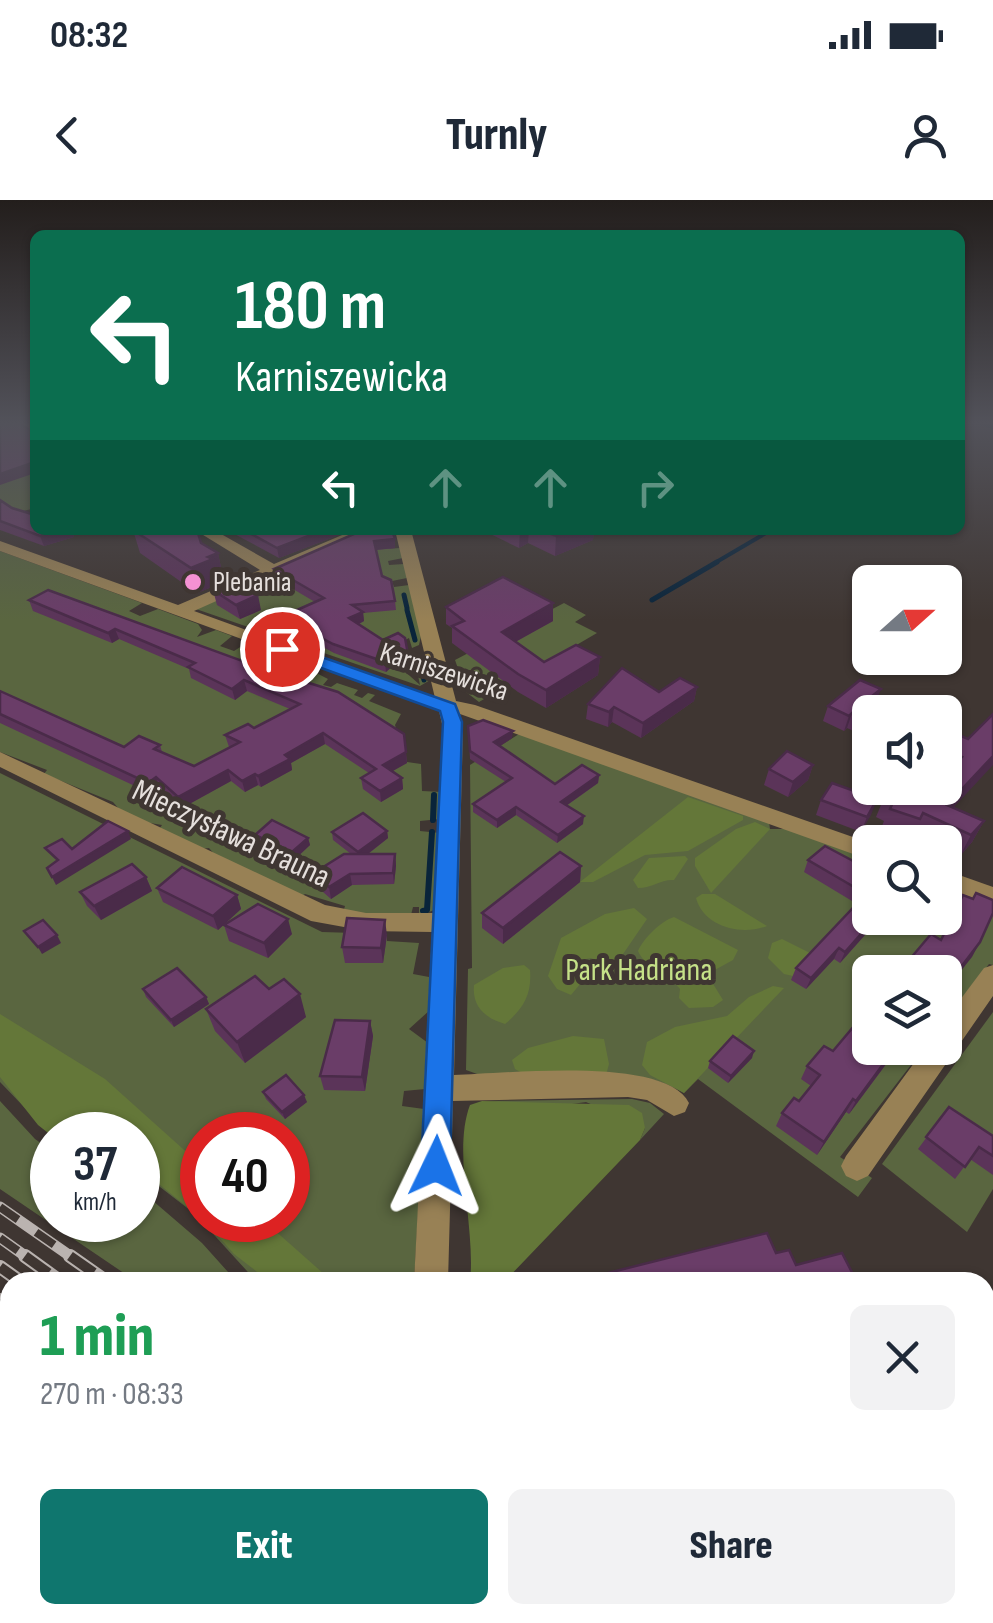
<!DOCTYPE html>
<html lang="en">
<head>
<meta charset="utf-8">
<style>
	body { margin:0; font-family:"Sofia Sans Condensed",sans-serif; background:#f2f2f3; color:#1f2937; height:100vh; display:flex; flex-direction:column; font-size:38px; white-space:nowrap }
	* { box-sizing:border-box; margin:0 }
	p { font-size:32px; color:#747a83 }
	.icon { flex:none; width:55px; height:55px; fill:none; stroke:currentColor; stroke-width:2; stroke-linecap:round; stroke-linejoin:round }
	.map { position:relative; flex:1; overflow:hidden }
	.side { position:absolute; left:0px; top:1072px; width:995px; height:352px; display:flex; flex-direction:column; background:#fff; border-radius:30px 30px 0 0; box-shadow:0 2px 8px #0004 }
	.side>* { flex:none }
	.hud { position:absolute; left:30px; top:30px; width:935px; height:305px; border-radius:15px; box-shadow:0 2px 8px #0004; background:#0b6e4f; color:#fff; overflow:hidden }
	.needle { width:65px; rotate:69deg }
	.tools { position:absolute; left:852px; top:365px; display:grid; gap:20px }
	.tools a { display:grid; place-items:center; width:110px; height:110px; border-radius:15px; background:#fff; box-shadow:0 2px 8px #0004; font-size:50px }
	.speed { position:absolute; left:30px; top:912px; display:flex; gap:20px; font-size:50px; font-weight:700; text-align:center }
	.speed>* { display:grid; place-content:center; width:130px; height:130px; border-radius:50%; background:#fff; box-shadow:0 2px 8px #0004; line-height:1 }
	.speed small { font-size:25px; font-weight:400 }
	.speed .limit { border:15px solid #d22; background:#fff; color:#111 }
	.pin { position:absolute; display:grid; place-items:center; width:85px; height:85px; color:#fff; margin:-42px; border:5px solid #fff; border-radius:50%; box-shadow:0 2px 10px #0007 }
	.me { position:absolute; width:110px; margin:-55px; rotate:2deg; stroke-linejoin:round; filter:drop-shadow(0 0 8px #0008) }
	.turn { display:flex; align-items:center; gap:35px; height:210px; padding:0 40px; font-size:45px }
	.turn .icon { width:130px; height:130px; stroke-width:2.5 }
	.turn b { display:block; font-size:70px; line-height:85px }
	.lanes { display:flex; align-items:center; height:95px; padding:0 40px; background:#0003; justify-content:center; gap:50px; direction:ltr }
	.lanes .off { opacity:.35 }
	.round { display:grid; place-items:center; flex:none; width:105px; height:105px; border-radius:15px; background:#f2f2f3 }
	.head { display:flex; align-items:center; justify-content:space-between; height:170px; padding:0 40px }
	h1 { font-size:60px; font-weight:800; line-height:75px; color:#1e9e55 }
	.button { display:flex; gap:20px; margin-top:auto; padding:20px 40px }
	.button a { flex:1; height:115px; border-radius:15px; background:#0f766e; color:#fff; font-size:40px; font-weight:800; line-height:115px; text-align:center }
	.button a+a { background:#f2f2f3; color:#1f2937 }
	.status { display:flex; justify-content:space-between; align-items:center; height:70px; padding:0 50px; background:#fff; direction:ltr }
	.status svg { height:28px; fill:currentColor }
	header { display:flex; justify-content:space-between; align-items:center; height:130px; padding:0 40px; background:#fff; font-size:45px; font-weight:800 }
	.map>svg:first-child { display:block }
	.green { fill:#5a6640; fill-rule:evenodd }
	.forest { fill:#647739 }
	.lines { fill:none; stroke-linecap:round; stroke-linejoin:round }
	.stream-far2 { stroke:#09243a; stroke-width:4 }
	.stream-far1 { stroke:#09243a; stroke-width:5 }
	.stream { stroke:#09243a; stroke-width:6 }
	.minor { fill:#988155; fill-rule:evenodd }
	.rail-far1-casing { stroke:#bab3b0; stroke-width:11 }
	.rail-casing { stroke:#bab3b0; stroke-width:14 }
	.rail-far1 { stroke:#3f3632; stroke-width:8; stroke-dasharray:22; stroke-linecap:butt }
	.rail { stroke:#3f3632; stroke-width:10; stroke-dasharray:29; stroke-linecap:butt }
	.wall { fill:#5b3459 }
	.shaded-wall { fill:#4a2b49 }
	.building { fill:#6a3d68; stroke:#4a2b49; stroke-width:2.5 }
	.route { fill:#1a73e8; stroke:#114b97; stroke-width:2.5 }
	.poi-dot { fill:#f491d3; stroke:#3f3632; stroke-width:4 }
	.labels { text-anchor:middle; dominant-baseline:central; stroke-width:10; stroke-linejoin:round; paint-order:stroke }
	.far-poi-label { font-size:28px; fill:#e5dfdc; stroke:#3f3632; text-anchor:start }
	.far-street-label { font-size:28px; fill:#e5dfdc; stroke:#3f3632 }
	.street-label { font-size:32px; fill:#e5dfdc; stroke:#3f3632 }
	.park-label { font-size:32px; fill:#c5e188; stroke:#3f3632 }
</style>
</head>
<body>
<div class="status"><b>08:32</b><svg viewBox="0 0 49 12"><path d="M0 12V9h3v3zM5 12V6h3v6zM10 12V3h3v9zM15 12V0h3v12zM26 1h20v11H26zM47 4h2v5h-2z"/></svg></div>
<header><svg class="icon" aria-label="back" viewBox="0 0 24 24"><path d="M15 5l-7 7 7 7"/></svg>Turnly<svg class="icon" aria-label="person" viewBox="0 0 24 24"><circle cx="12" cy="8" r="4"/><path d="M4 21q1-7 8-7t8 7"/></svg></header>
<div class="map">
<svg width="993" height="1423" viewBox="0 0 993 1423">
	<rect width="100%" height="100%" fill="#3f3632"/>
	<g class="green">
		<path d="M35,252V308L0,317V263Z"/>
		<path d="M378,330L397,332L382,336L385,349L400,348L403,358L388,361L389,365L404,364L407,378L392,381L394,387L409,385L421,436L419,445L412,448L409,438L399,443L401,468L420,485L415,461L425,463L432,479L420,486L196,409Z"/>
		<path d="M0,351L142,403L129,411L140,416L158,409L198,424L202,430L197,437L216,430L232,436L220,446L234,451L248,442L275,452L264,463L284,470L295,462L328,479L323,485L331,487L337,483L358,490L354,495L362,498L368,493L375,495L369,501L401,514L395,525L407,562L421,564L422,591L442,592L440,619L420,621V631L440,633L434,710L419,716V707H413L411,715L343,713L345,706L305,694L300,697L215,655L209,648L200,649L160,628L162,625L144,622L119,609L113,602L44,574L47,570L0,552Z"/>
		<path d="M564,403L586,415L575,422L597,433L479,502L466,492L455,460Z"/>
		<path d="M519,534L769,622L770,629H786L870,658V718H945V685L950,687L948,692L961,697L964,692L993,703V765L989,764L945,821V772H870V848H924L840,957L872,978L858,997L698,879L684,893C633,861 540,875 480,875L466,870L468,769L472,768L470,565Z"/>
		<path d="M0,573L322,732L387,734V741L419,743L413,774L429,777L430,810L409,829L428,843L425,889L404,891L402,906L424,909L414,1082H257L195,1014L138,970V935L52,936L0,882ZM202,935H288V1020H202Z"/>
		<path d="M993,812V989L967,1032L882,964Z"/>
		<path d="M632,899L650,903L664,914L640,940L645,928L586,902L558,906L482,901Z"/>
		<path d="M0,901L35,939L52,951V1020H138V988L202,1043L237,1082H137L0,989Z"/>
	</g>
	<g class="forest">
		<path d="M688,597L743,616V620L688,651L645,655L593,682H580Z"/>
		<path d="M755,622L770,629L711,693L695,666V658L736,629Z"/>
		<path d="M685,656L688,659L674,680C661,679 653,688 638,688L633,680L649,658Z"/>
		<path d="M702,694H715L767,726C741,736 704,727 696,698Z"/>
		<path d="M634,708L647,719L621,757L607,765L591,758L581,760L576,771L581,783L571,795L557,789L548,776L561,738L605,714Z"/>
		<path d="M674,717L738,750L733,760L713,771L710,779L723,800L713,807L689,808L679,798L680,789C667,773 645,768 638,751C643,739 661,721 674,717Z"/>
		<path d="M782,739L814,755L793,776L784,774L768,758L772,743Z"/>
		<path d="M524,765L530,770C532,795 523,809 505,824C485,818 472,807 474,785L503,768Z"/>
		<path d="M773,786L784,788L684,893L650,875L642,865L647,842L675,827L727,816L749,797Z"/>
		<path d="M0,814L105,879L202,966V1019L138,967V935L52,936L38,925L0,877Z"/>
		<path d="M573,836L604,839L609,864L606,875H526L515,869L512,860L528,848Z"/>
		<path d="M482,901L629,905L642,913L645,928L640,940L504,1082H470C476,1029 452,952 470,905Z"/>
		<path d="M204,1020H263L333,1082H270L234,1054Z"/>
	</g>
	<g class="lines">
		<g class="stream-far2">
			<path d="M979,222L993,227"/>
			<path d="M713,364L771,330"/>
		</g>
		<g class="stream-far1">
			<path d="M404,395L407,408"/>
			<path d="M652,400L717,362"/>
			<path d="M407,410L415,440"/>
			<path d="M420,465L424,480"/>
		</g>
		<g class="stream">
			<path d="M433,620L434,595"/>
			<path d="M423,711L427,710L432,632"/>
		</g>
		<g class="minor">
			<path d="M11,222H26L35,227V237Z"/>
			<path d="M195,330H214L274,364L354,330H375L194,411L435,498L395,330H411L456,501L475,505L870,643V660L460,514L463,528L454,875C503,874 666,855 689,903L685,912L674,916L647,900L628,897L453,901L448,1082H414L432,732L366,731L311,721L0,567V552L325,705L366,713H433L443,528L439,511L0,351V341L178,405L260,370Z"/>
			<path d="M945,670L993,687V705L945,688Z"/>
			<path d="M993,765V796L868,976L857,981L846,976L841,966L846,956L925,848H945V820L984,768Z"/>
			<path d="M0,1336L10,1340V1397L0,1393Z"/>
			<path d="M10,1410V1415H51L54,1423H11L8,1415Z"/>
			<rect x="389" y="1415" width="42" height="8"/>
		</g>
		<g class="rail-far1-casing">
			<g id="rail-far1">
				<path d="M0,1007L73,1058"/>
				<path d="M0,1038L28,1058"/>
			</g>
		</g>
		<g class="rail-casing">
			<g id="rail">
				<path d="M25,1056L61,1082"/>
				<path d="M70,1056L107,1082"/>
				<path d="M0,1067L21,1082"/>
				<path d="M0,1100L10,1108"/>
				<path d="M0,1137L10,1143"/>
				<path d="M418,1415L429,1423"/>
				<path d="M467,1415L478,1423"/>
				<path d="M517,1415L528,1423"/>
			</g>
		</g>
		<use href="#rail-far1" class="rail-far1"/>
		<use href="#rail" class="rail"/>
	</g>
	<g class="wall">
		<path d="M0,300L35,330H72L74,337L44,346L0,330Z"/>
		<path d="M133,330L201,343L218,353L223,377L218,379L219,384L197,393L140,353Z"/>
		<path d="M227,330H352L279,358Z"/>
		<path d="M363,330L395,348L376,350L382,376L395,401L396,410L363,413L364,421L359,424L410,465L411,475L395,464L386,472L334,453L299,434L298,429L290,424L288,414L315,402L276,379L274,369Z"/>
		<path d="M482,330H594L593,340L555,356L528,343L519,348Z"/>
		<path d="M48,390L404,534L407,563L392,571L402,578L403,589L381,602L363,589L361,578L369,573L325,544L291,563L292,570L261,587L258,585L245,592L231,581L182,608L160,588L152,594L0,523V491L124,547L160,545L162,552L194,566L229,547L225,535L254,528L290,509L247,491L235,500L191,478L189,469L119,439L112,443L33,411L29,400Z"/>
		<path d="M213,390L261,410L240,419L217,405Z"/>
		<path d="M553,403V421L515,442L544,462L600,457L598,475L546,508L518,492L452,443V428L446,424V407Z"/>
		<path d="M697,487L694,501L641,538L612,522L608,527L586,519L588,504Z"/>
		<path d="M875,504L909,512H870V539L866,537L870,526L860,534L847,528L844,531L823,521L828,506Z"/>
		<path d="M468,526L512,538L500,546L555,584L599,575L598,583L566,606L583,624L557,643L516,615L497,628L473,612V604L506,582L470,559Z"/>
		<path d="M945,529L968,539L954,608L984,621L972,642L960,656L945,650V642H930L913,635L911,641L880,631L884,621L876,617L888,588L926,597L945,588Z"/>
		<path d="M813,565L808,580L788,597L764,585L769,569Z"/>
		<path d="M877,599L861,632L816,615L821,600Z"/>
		<path d="M387,631L388,638L368,654H395L396,666L394,684L352,685L331,699L315,685L312,674L351,654L333,640L332,632Z"/>
		<path d="M255,635L308,638L310,645L294,660L257,643Z"/>
		<path d="M808,660L870,670V718H880L840,763L834,759L806,789L791,780L796,768L857,704L804,672Z"/>
		<path d="M581,666L580,682L503,744L482,728V713Z"/>
		<path d="M146,677L152,691L101,720L87,706L80,692Z"/>
		<path d="M157,688L237,695L241,709L218,730L163,702Z"/>
		<path d="M224,725L292,734L268,758L229,741Z"/>
		<path d="M387,735L383,763H345L342,747Z"/>
		<path d="M143,789L206,797L209,804L174,827L146,797Z"/>
		<path d="M269,789L306,817L245,863L215,831L206,809Z"/>
		<path d="M370,821L373,836L365,891L324,890L320,876Z"/>
		<path d="M898,848L849,914L846,912L817,955L776,926L782,913L799,901L811,886L801,879L807,866Z"/>
		<path d="M752,858L728,883L708,868L710,861Z"/>
		<path d="M263,892L307,902L285,919L266,899Z"/>
		<path d="M949,907L993,936V975L970,959L955,979L918,949Z"/>
		<path d="M993,1169V1423H908L900,1415H985V1184Z"/>
	</g>
	<g class="shaded-wall">
		<path d="M35,262V273L0,285V274Z"/>
		<path d="M59,330H72L74,337L44,346L40,336Z"/>
		<path d="M324,330H352L279,358L277,348Z"/>
		<path d="M520,330H529L528,343L519,348Z"/>
		<path d="M572,330H594L593,340L555,356L556,336Z"/>
		<path d="M395,339V348L375,350L374,341Z"/>
		<path d="M218,353L223,377L218,379L219,384L197,393L191,368L208,357Z"/>
		<path d="M258,395L261,410L240,419L236,405Z"/>
		<path d="M553,403V421L501,450L502,432Z"/>
		<path d="M363,412L364,421L351,428L349,418Z"/>
		<path d="M115,429L119,439L112,443L108,433Z"/>
		<path d="M394,455L395,464L386,472L385,462Z"/>
		<path d="M600,457L598,475L546,508V490Z"/>
		<path d="M244,480L247,491L235,500L232,489Z"/>
		<path d="M697,487L694,501L641,538L643,523Z"/>
		<path d="M881,489L875,505L867,500Z"/>
		<path d="M614,507L612,522L608,527L609,512Z"/>
		<path d="M852,513L847,528L844,531L849,516Z"/>
		<path d="M870,515V526L860,534L866,519Z"/>
		<path d="M513,531L512,538L494,550V542Z"/>
		<path d="M323,533L325,544L291,563L292,570L261,587L258,576L285,555Z"/>
		<path d="M406,552L407,563L384,576L383,565Z"/>
		<path d="M993,556V565L941,621L947,605Z"/>
		<path d="M813,565L808,580L788,597L793,582Z"/>
		<path d="M228,570L231,581L182,608L178,597Z"/>
		<path d="M255,574L258,585L245,592L242,581Z"/>
		<path d="M599,575L598,583L560,610L561,602Z"/>
		<path d="M156,577L160,588L152,594L148,583Z"/>
		<path d="M402,578L403,589L381,602L380,591Z"/>
		<path d="M877,599L871,615L861,632L867,617Z"/>
		<path d="M516,607V615L497,628V620Z"/>
		<path d="M584,616L583,624L557,643L558,635Z"/>
		<path d="M984,621L972,642L960,656L971,635Z"/>
		<path d="M128,631L131,639L56,685L52,677Z"/>
		<path d="M387,631L388,638L360,660L358,652Z"/>
		<path d="M308,638L310,645L294,660L292,652Z"/>
		<path d="M395,654L396,666L394,684L393,673Z"/>
		<path d="M581,666L580,682L503,744V728Z"/>
		<path d="M350,674L352,685L331,699L329,687Z"/>
		<path d="M146,677L152,691L101,720L94,706Z"/>
		<path d="M237,695L241,709L218,730L213,716Z"/>
		<path d="M875,718H880L840,763L845,752Z"/>
		<path d="M288,719L292,734L268,758L264,743Z"/>
		<path d="M385,720L387,735L383,763L381,748Z"/>
		<path d="M57,735L61,743L42,754L38,747Z"/>
		<path d="M980,742L972,757L945,791V788Z"/>
		<path d="M839,748L834,759L806,789L811,778Z"/>
		<path d="M300,794L306,817L245,863L237,842Z"/>
		<path d="M206,797L209,804L174,827L171,820Z"/>
		<path d="M370,821L373,836L365,891L362,877Z"/>
		<path d="M895,848H898L849,914L856,901Z"/>
		<path d="M754,851L752,858L728,883L731,876Z"/>
		<path d="M304,895L307,902L285,919L282,912Z"/>
		<path d="M853,899L846,912L817,955L824,942Z"/>
	</g>
	<g class="building">
		<path d="M0,222H17L32,231L35,222V262L0,274Z"/>
		<path d="M0,300L12,308L35,315V330H59L40,336L0,321Z"/>
		<path d="M133,330H197L201,343L218,353L208,357L213,359L191,368Z"/>
		<path d="M244,330H324L277,348Z"/>
		<path d="M363,330H387L393,333L395,339L374,341L382,376L391,380L395,401L352,405L363,412L349,418L383,440L398,433L405,438L410,465L394,455L385,462L333,444L297,425L301,422L288,414L324,398L274,369Z"/>
		<path d="M542,330H572L556,336Z"/>
		<path d="M503,377L553,403L502,432L544,462L576,445L600,457L546,490L518,474L452,426L464,421L446,407Z"/>
		<path d="M235,381L258,395L236,405L213,390Z"/>
		<path d="M48,390L267,470L338,492L404,534L406,552L383,565L402,578L380,591L361,578L376,569L323,533L285,555L290,559L258,576L255,574L242,581L228,570L178,597L156,577L148,583L0,514V491L124,547L139,536L160,545L154,549L194,566L240,542L225,535L248,524L254,528L300,504L244,480L232,489L188,467L195,463L115,429L108,433L29,400Z"/>
		<path d="M622,468L659,492L680,478L697,487L643,523L614,507L609,512L588,504Z"/>
		<path d="M860,480L881,489L867,500L880,506L873,512H870V515L866,519L852,513L849,516L828,506Z"/>
		<path d="M883,501L909,512H876Z"/>
		<path d="M993,514V556L947,605L984,621L971,635L923,613L920,619L890,609L894,600L885,596L888,588H896L926,597L934,588H945V576L962,557L945,549V529L968,539Z"/>
		<path d="M483,520L513,531L494,542L555,584L582,565L599,575L561,602L584,616L558,635L516,607L497,620L473,604L512,578L470,551L468,526Z"/>
		<path d="M787,551L813,565L793,582L769,569Z"/>
		<path d="M832,583L877,599L867,617L821,600Z"/>
		<path d="M363,613L387,631L358,652L332,632Z"/>
		<path d="M272,620L308,638L292,652L255,635Z"/>
		<path d="M108,621L128,631L52,677L47,668L58,660L45,648L62,639L72,649Z"/>
		<path d="M825,646L870,670V718H875L845,752L839,748L811,778L796,768L866,694L808,660Z"/>
		<path d="M560,652L581,666L503,728L482,713Z"/>
		<path d="M344,654H395L393,673L350,674L329,687L312,674Z"/>
		<path d="M132,664L146,677L94,706L80,692Z"/>
		<path d="M182,667L237,695L213,716L157,688Z"/>
		<path d="M976,693L993,700V713L980,742L945,788V772H899L931,734L941,740L963,695L973,699Z"/>
		<path d="M258,704L288,719L264,743L224,725Z"/>
		<path d="M347,718L385,720L381,748L342,747Z"/>
		<path d="M43,720L57,735L38,747L24,731Z"/>
		<path d="M177,768L206,797L171,820L143,789Z"/>
		<path d="M255,776L269,789L284,779L300,794L237,842L206,809Z"/>
		<path d="M870,807V848H895L856,901L853,899L824,942L782,913L794,898L799,901L820,875L807,866L824,846L833,851Z"/>
		<path d="M335,820L370,821L362,877L320,876Z"/>
		<path d="M733,836L754,851L731,876L710,861Z"/>
		<path d="M286,875L304,895L282,912L263,892Z"/>
		<path d="M949,907L993,936V956L979,947L965,967L926,937Z"/>
		<path d="M767,1033L776,1053L789,1050L796,1065L842,1053L857,1082H594L592,1077Z"/>
		<path d="M993,1181V1423H922L913,1415H985V1196Z"/>
		<path d="M268,1415H281L290,1423H264Z"/>
	</g>
	<linearGradient id="sky" x2="0" y2="1"><stop stop-color="#231e1c"/><stop offset="0.53" stop-color="#52525a"/><stop offset="1" stop-color="#52525a" stop-opacity="0"/></linearGradient>
	<rect width="993" height="421" fill="url(#sky)"/>
	<path class="route" d="M277,445H288L455,504L462,522L450,966L446,975L436,979L425,975L421,966L443,522L440,511L277,452Z"/>
	<circle class="poi-dot" cx="193" cy="382" r="10"/>
	<g class="labels">
		<g class="far-poi-label">
			<text x="213" y="382">Plebania</text>
		</g>
		<g class="far-street-label">
			<text transform="translate(444 472) rotate(18)">Karniszewicka</text>
		</g>
		<g class="street-label">
			<text transform="translate(231 634) rotate(25)">Mieczysława Brauna</text>
		</g>
		<g class="park-label">
			<text x="639" y="770">Park Hadriana</text>
		</g>
	</g>
</svg>
<div class="tools">
<a><svg class="needle" viewBox="-14 -14 28 28"><path d="M0-13l5 13h-10z" fill="#e53935"/><path d="M0 13l5-13h-10z" fill="#747a83"/></svg></a>
<a><svg class="icon" aria-label="sound" viewBox="0 0 24 24"><path d="M4 9h4l5-4v14l-5-4H4zM17 9q2 3 0 6"/></svg></a>
<a><svg class="icon" aria-label="search" viewBox="0 0 24 24"><circle cx="10" cy="10" r="6"/><path d="M15 15l6 6"/></svg></a>
<a><svg class="icon" aria-label="layers" viewBox="0 0 24 24"><path d="M12 4l9 5-9 5-9-5zM3 14l9 5 9-5"/></svg></a>
</div>
<div class="speed"><div>37<small>km/h</small></div><div class="limit">40</div></div>
<div class="pin" style="left:282px;top:449px;background:#d93025"><svg class="icon" aria-label="arrive" viewBox="0 0 24 24"><path d="M6 21V4h12l-3 4 3 4H6"/></svg></div>
<svg class="me" style="left:436px;top:966px" viewBox="-20 -20 40 40"><path d="M0-17L14 15 0 8-14 15z" fill="#1a73e8" stroke="#fff" stroke-width="4"/></svg>
<div class="hud">
<div class="turn"><svg class="icon" aria-label="left" viewBox="0 0 24 24"><path d="M17 20v-9H6M10 6l-5 5 5 5"/></svg><div><b>180 m</b>Karniszewicka</div></div>
<div class="lanes"><svg class="icon" aria-label="left" viewBox="0 0 24 24"><path d="M17 20v-9H6M10 6l-5 5 5 5"/></svg><svg class="icon off" aria-label="ahead" viewBox="0 0 24 24"><path d="M12 20V5M6 11l6-6 6 6"/></svg><svg class="icon off" aria-label="ahead" viewBox="0 0 24 24"><path d="M12 20V5M6 11l6-6 6 6"/></svg><svg class="icon off" aria-label="right" viewBox="0 0 24 24"><path d="M7 20v-9h11M14 6l5 5-5 5"/></svg></div>
</div>
<section class="side">
<div class="head"><div><h1>1 min</h1><p>270 m · 08:33</p></div><a class="round"><svg class="icon" aria-label="close" viewBox="0 0 24 24"><path d="M6 6l12 12M18 6L6 18"/></svg></a></div>
<div class="button"><a>Exit</a><a>Share</a></div>
</section>
</div>
</body>
</html>
